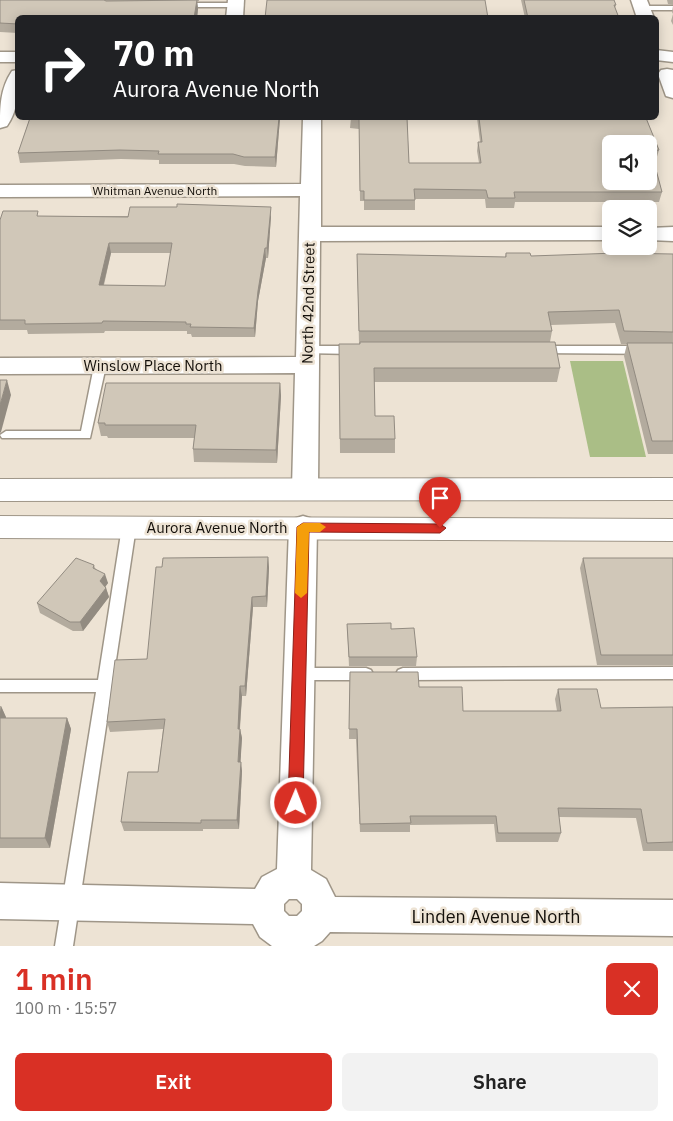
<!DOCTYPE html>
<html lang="en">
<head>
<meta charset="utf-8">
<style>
	body { margin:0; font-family:"IBM Plex Sans",sans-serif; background:#f2f2f2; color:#222; height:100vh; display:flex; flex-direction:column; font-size:19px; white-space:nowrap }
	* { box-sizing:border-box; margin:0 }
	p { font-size:16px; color:#767676 }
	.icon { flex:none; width:28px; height:28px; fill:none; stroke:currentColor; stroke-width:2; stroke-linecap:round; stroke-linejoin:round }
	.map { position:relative; height:946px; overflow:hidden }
	.panel { display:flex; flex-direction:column; background:#fff; flex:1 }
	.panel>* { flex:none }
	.hud { position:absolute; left:15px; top:15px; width:644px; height:105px; border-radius:8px; box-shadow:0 2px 12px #0003; background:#202124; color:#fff; overflow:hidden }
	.buttons { position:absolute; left:602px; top:135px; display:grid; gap:10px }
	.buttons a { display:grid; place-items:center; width:55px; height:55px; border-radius:8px; background:#fff; box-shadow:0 2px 12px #0003; font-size:25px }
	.pin { position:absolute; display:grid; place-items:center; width:42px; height:42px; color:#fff; margin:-51px -21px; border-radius:50% 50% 50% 0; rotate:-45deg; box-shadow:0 0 5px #0007 }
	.pin .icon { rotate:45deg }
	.me { position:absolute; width:55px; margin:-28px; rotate:1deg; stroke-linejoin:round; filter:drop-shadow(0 0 4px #0008) }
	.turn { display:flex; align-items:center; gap:18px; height:105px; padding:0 15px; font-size:22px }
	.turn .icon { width:65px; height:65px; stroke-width:2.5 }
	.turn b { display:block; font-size:35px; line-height:42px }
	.round { display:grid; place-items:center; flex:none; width:52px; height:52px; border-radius:8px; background:#f2f2f2 }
	.overview { display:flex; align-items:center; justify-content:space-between; height:85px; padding:0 15px }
	h1 { font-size:30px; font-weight:600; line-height:38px; color:#d93025 }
	.action { display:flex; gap:10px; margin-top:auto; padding:10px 15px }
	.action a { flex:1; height:58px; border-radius:8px; background:#d93025; color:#fff; font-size:20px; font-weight:600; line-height:58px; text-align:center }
	.action a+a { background:#f2f2f2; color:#222 }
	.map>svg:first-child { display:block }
	.green { fill:#aabe86 }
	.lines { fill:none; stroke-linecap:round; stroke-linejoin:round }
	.lane-casing { stroke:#9f9688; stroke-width:3 }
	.street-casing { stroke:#9f9688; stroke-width:3 }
	.highway-casing { stroke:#9f9688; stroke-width:2 }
	.lane { fill:#fff; fill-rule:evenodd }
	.street { fill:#fff; fill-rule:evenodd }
	.highway { fill:#fff; fill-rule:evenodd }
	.wall { fill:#b3ab9e; fill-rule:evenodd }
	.shaded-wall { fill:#928b81 }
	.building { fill:#d0c7b8; stroke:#928b81; fill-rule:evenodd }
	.route { fill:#d93025; stroke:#8d1f18 }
	.slow { fill:#f59e0b }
	.labels { text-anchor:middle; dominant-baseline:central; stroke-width:5; stroke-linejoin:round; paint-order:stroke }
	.far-street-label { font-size:12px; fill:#130f0a; stroke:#ede3d4 }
	.street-label { font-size:15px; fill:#130f0a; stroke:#ede3d4 }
	.near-street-label { font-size:18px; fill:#130f0a; stroke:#ede3d4 }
</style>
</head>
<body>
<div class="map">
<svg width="673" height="946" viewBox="0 0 673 946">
	<rect width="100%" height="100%" fill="#ede3d4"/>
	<path class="green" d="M570,361H623L646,457H590Z"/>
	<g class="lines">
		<g class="lane-casing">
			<g id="lane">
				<path d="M177,3H235L239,5L235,7H180L176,5Z"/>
				<rect x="639" y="6" width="34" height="4"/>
				<path d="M307,346H354L360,350L354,354L303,353L301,350L303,347Z"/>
				<path d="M539,346H673V354L535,353L533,350Z"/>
				<path d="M100,362L106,366L90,438H2L0,435L6,431H81L94,366Z"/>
				<path d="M129,522L134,523L136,527L73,946H55L96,692H0V680H98L122,527L124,523Z"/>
				<path d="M673,667V679L403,680L398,678L396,674L398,670L403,668Z"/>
				<path d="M298,668H366L371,670L373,674L371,678L366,680H298L293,678L291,674L293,670Z"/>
			</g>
		</g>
		<g class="street-casing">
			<g id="street">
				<path d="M228,0H244L243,18H226Z"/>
				<path d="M631,0H647L654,18H637Z"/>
				<path d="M656,50L673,52V62L656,60Z"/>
				<rect x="0" y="52" width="18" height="10"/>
				<path d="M667,69L673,70V98L666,96L658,74L661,70Z"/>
				<path d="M18,70C18,90 19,109 7,126L0,128C0,107 0,89 12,71Z"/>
				<path d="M303,118H321V227H611V240L320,241L318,488L314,495L305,498L296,495L292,488L295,373L0,374V358L296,357L300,196L0,197V185L301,184Z"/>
				<path d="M673,227V241L649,240V228Z"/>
				<path d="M303,516L313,519L317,527L311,870L326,879L335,897L673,900V936L330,932L322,941L314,946H272L260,937L253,924L0,919V883L255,889L262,877L277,869L289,527L293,519ZM289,899H297L302,904V911L297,916H289L284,911V904Z"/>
			</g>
		</g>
		<g class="highway-casing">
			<g id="highway">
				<path d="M673,478V500L0,501V479Z"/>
				<path d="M0,516L673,519V541L0,538Z"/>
			</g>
		</g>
		<use href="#lane" class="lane"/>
		<use href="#street" class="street"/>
		<use href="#highway" class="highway"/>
	</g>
	<g class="wall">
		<path d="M0,0H199V1H197L198,9L197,18H18V33L0,32Z"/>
		<path d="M521,0H614L616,5L615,8L619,18H525Z"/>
		<path d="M667,0H673V5L668,4Z"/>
		<path d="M673,6V25L671,21L673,14L672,12Z"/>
		<path d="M30,118H280L276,167L245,166L234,164H159V160L121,159L20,163L18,153Z"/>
		<path d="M351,118H407L409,163H479L477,151L478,142H480L477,118H646L659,150L656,160H653L662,192L659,202H515L514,208H486L485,199H415V210H364V201H360L359,129L350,128Z"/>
		<path d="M39,216H271L268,258H266L258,301L255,337H192L191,334H187V331H105L104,333L28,334L27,330H0V220ZM111,253H171L165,286L104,285Z"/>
		<path d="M506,253L531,256L673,254V454H648L624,356L627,344H621L615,323L551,325L552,331L550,342L560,368L557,382H374L375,416L395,439V453H340L339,344H359L357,254L505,257Z"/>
		<path d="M280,383L281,396L277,463L194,462L193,449L194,438H108L107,436H101L98,423Z"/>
		<path d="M268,557L269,568L267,607H253L246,696H242L240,729L242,738L240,762L242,771L239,829H203V831H124L121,822L158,772L163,729L110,732L107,722L147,659L162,567Z"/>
		<path d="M583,558H673V665H597L580,568Z"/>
		<path d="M94,565L95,568L108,583L105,587L106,588L109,597L83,631H73L40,613L37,603Z"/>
		<path d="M347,624L391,629L417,657L416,666H349Z"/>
		<path d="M350,672L419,687L463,711H557L555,699L558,689L601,708L673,707V851H643L636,818L559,817L561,833L558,842H496L494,824L410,825V832H360L356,739H349Z"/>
		<path d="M0,706H1L6,718H67L71,729L50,848H0Z"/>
	</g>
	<g class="shaded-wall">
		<path d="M197,0L198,9L197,18H194Z"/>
		<path d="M279,118H280L276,167L275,157Z"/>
		<path d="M271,207V216L268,258L267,248Z"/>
		<path d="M109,243L111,253L101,295L99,285Z"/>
		<path d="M265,248L266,258L258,301L255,337L254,328L258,291Z"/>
		<path d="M7,380L11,395L1,432L0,433V405Z"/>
		<path d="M280,383L281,396L277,463L276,450Z"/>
		<path d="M268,557L269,568L267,607L266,596Z"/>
		<path d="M105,574L108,583L103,590L100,581Z"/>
		<path d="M106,588L109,597L83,631L80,622Z"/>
		<path d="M252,597L253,607L246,696L245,686Z"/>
		<path d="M240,686L242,696L239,738L238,729Z"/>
		<path d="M1,706L6,717L4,729L0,721V712Z"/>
		<path d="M67,718L71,729L50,848L45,838Z"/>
		<path d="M240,729L242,738L240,771L238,762Z"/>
		<path d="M241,762L242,771L239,829L237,820Z"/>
	</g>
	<g class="building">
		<path d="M0,0H104L106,1L197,0L194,18H18V24L0,23Z"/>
		<path d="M267,0H485L488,18H265Z"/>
		<path d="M524,0H614L616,5H614L619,18H528Z"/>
		<path d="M30,118H279L275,157H244L233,154H158L159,151L120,150L18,153Z"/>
		<path d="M351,118H407L409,163H481L478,142H482L479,118H646L659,150L651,151L662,192H514L515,198H488L486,190L414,189L415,200H364V191H360L359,119H350ZM611,144H649V181H611Z"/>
		<path d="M177,204L271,207L267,248H265L258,291L254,328L190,327L191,324H186V322L103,321L102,323L25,324V320H0V220L3,211H38L37,216L128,217L130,207H177ZM109,243H172L165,286L99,285Z"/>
		<path d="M506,253H530L531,256L617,253L673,254V332L624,331L619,310L548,312L552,331H359L357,254L506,257Z"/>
		<path d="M360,342H555L560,368H374L375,416H394L395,439H340L339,344H360Z"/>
		<path d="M627,343H673V441H652Z"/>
		<path d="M0,380H7L0,405Z"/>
		<path d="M106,383H280L276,450L193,449L196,425H105V423H98Z"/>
		<path d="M268,557L266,596L252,597L245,686H240L238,729H240L238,762H241L237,820H201V823L121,822L128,772H158L165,719L107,722L115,660L147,659L156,567H162L163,558Z"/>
		<path d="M76,558L94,565L93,568L105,574L100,581L106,588L80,622H70L37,603Z"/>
		<path d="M583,558H673V655H601Z"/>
		<path d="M391,623V629L414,628L417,657H349L347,624Z"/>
		<path d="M350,672H418L419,687H462L463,711H561L558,689H597L601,708L673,707V842L647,843L641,809L558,808L561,833H498L496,816H410L411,823L360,824L357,729H349Z"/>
		<path d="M0,718H67L45,838H0Z"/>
	</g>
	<path class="route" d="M303,523L440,524L446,528L440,533L309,532L303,803L301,808L296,810L290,808L288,803L297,527Z"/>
	<path class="slow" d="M303,523H320L326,527L320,532H309L307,593L301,598L295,593L297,527Z"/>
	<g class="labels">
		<g class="far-street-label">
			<text x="155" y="190">Whitman Avenue North</text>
		</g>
		<g class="street-label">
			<text transform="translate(308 303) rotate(-89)">North 42nd Street</text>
			<text x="153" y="365">Winslow Place North</text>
			<text x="217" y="527">Aurora Avenue North</text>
		</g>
		<g class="near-street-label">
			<text x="496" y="916">Linden Avenue North</text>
		</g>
	</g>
</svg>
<div class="buttons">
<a><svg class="icon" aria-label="sound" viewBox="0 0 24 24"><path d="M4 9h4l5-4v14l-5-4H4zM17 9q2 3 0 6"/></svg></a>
<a><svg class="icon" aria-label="layers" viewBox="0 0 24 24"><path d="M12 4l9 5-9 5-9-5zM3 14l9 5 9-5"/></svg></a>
</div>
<div class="pin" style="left:440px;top:528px;background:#d93025"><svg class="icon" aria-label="arrive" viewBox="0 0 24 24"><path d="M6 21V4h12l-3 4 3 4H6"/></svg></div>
<svg class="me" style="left:296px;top:803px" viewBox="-20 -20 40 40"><circle r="17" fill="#d93025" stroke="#fff" stroke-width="3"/><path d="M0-11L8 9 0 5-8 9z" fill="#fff"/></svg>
<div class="hud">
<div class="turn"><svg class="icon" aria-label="right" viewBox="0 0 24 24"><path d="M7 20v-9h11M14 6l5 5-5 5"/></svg><div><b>70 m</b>Aurora Avenue North</div></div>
</div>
</div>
<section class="panel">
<div class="overview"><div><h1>1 min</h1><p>100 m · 15:57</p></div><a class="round" style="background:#d93025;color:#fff"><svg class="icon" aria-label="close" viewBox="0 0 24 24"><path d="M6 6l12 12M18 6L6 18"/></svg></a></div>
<div class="action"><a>Exit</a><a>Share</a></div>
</section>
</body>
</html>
